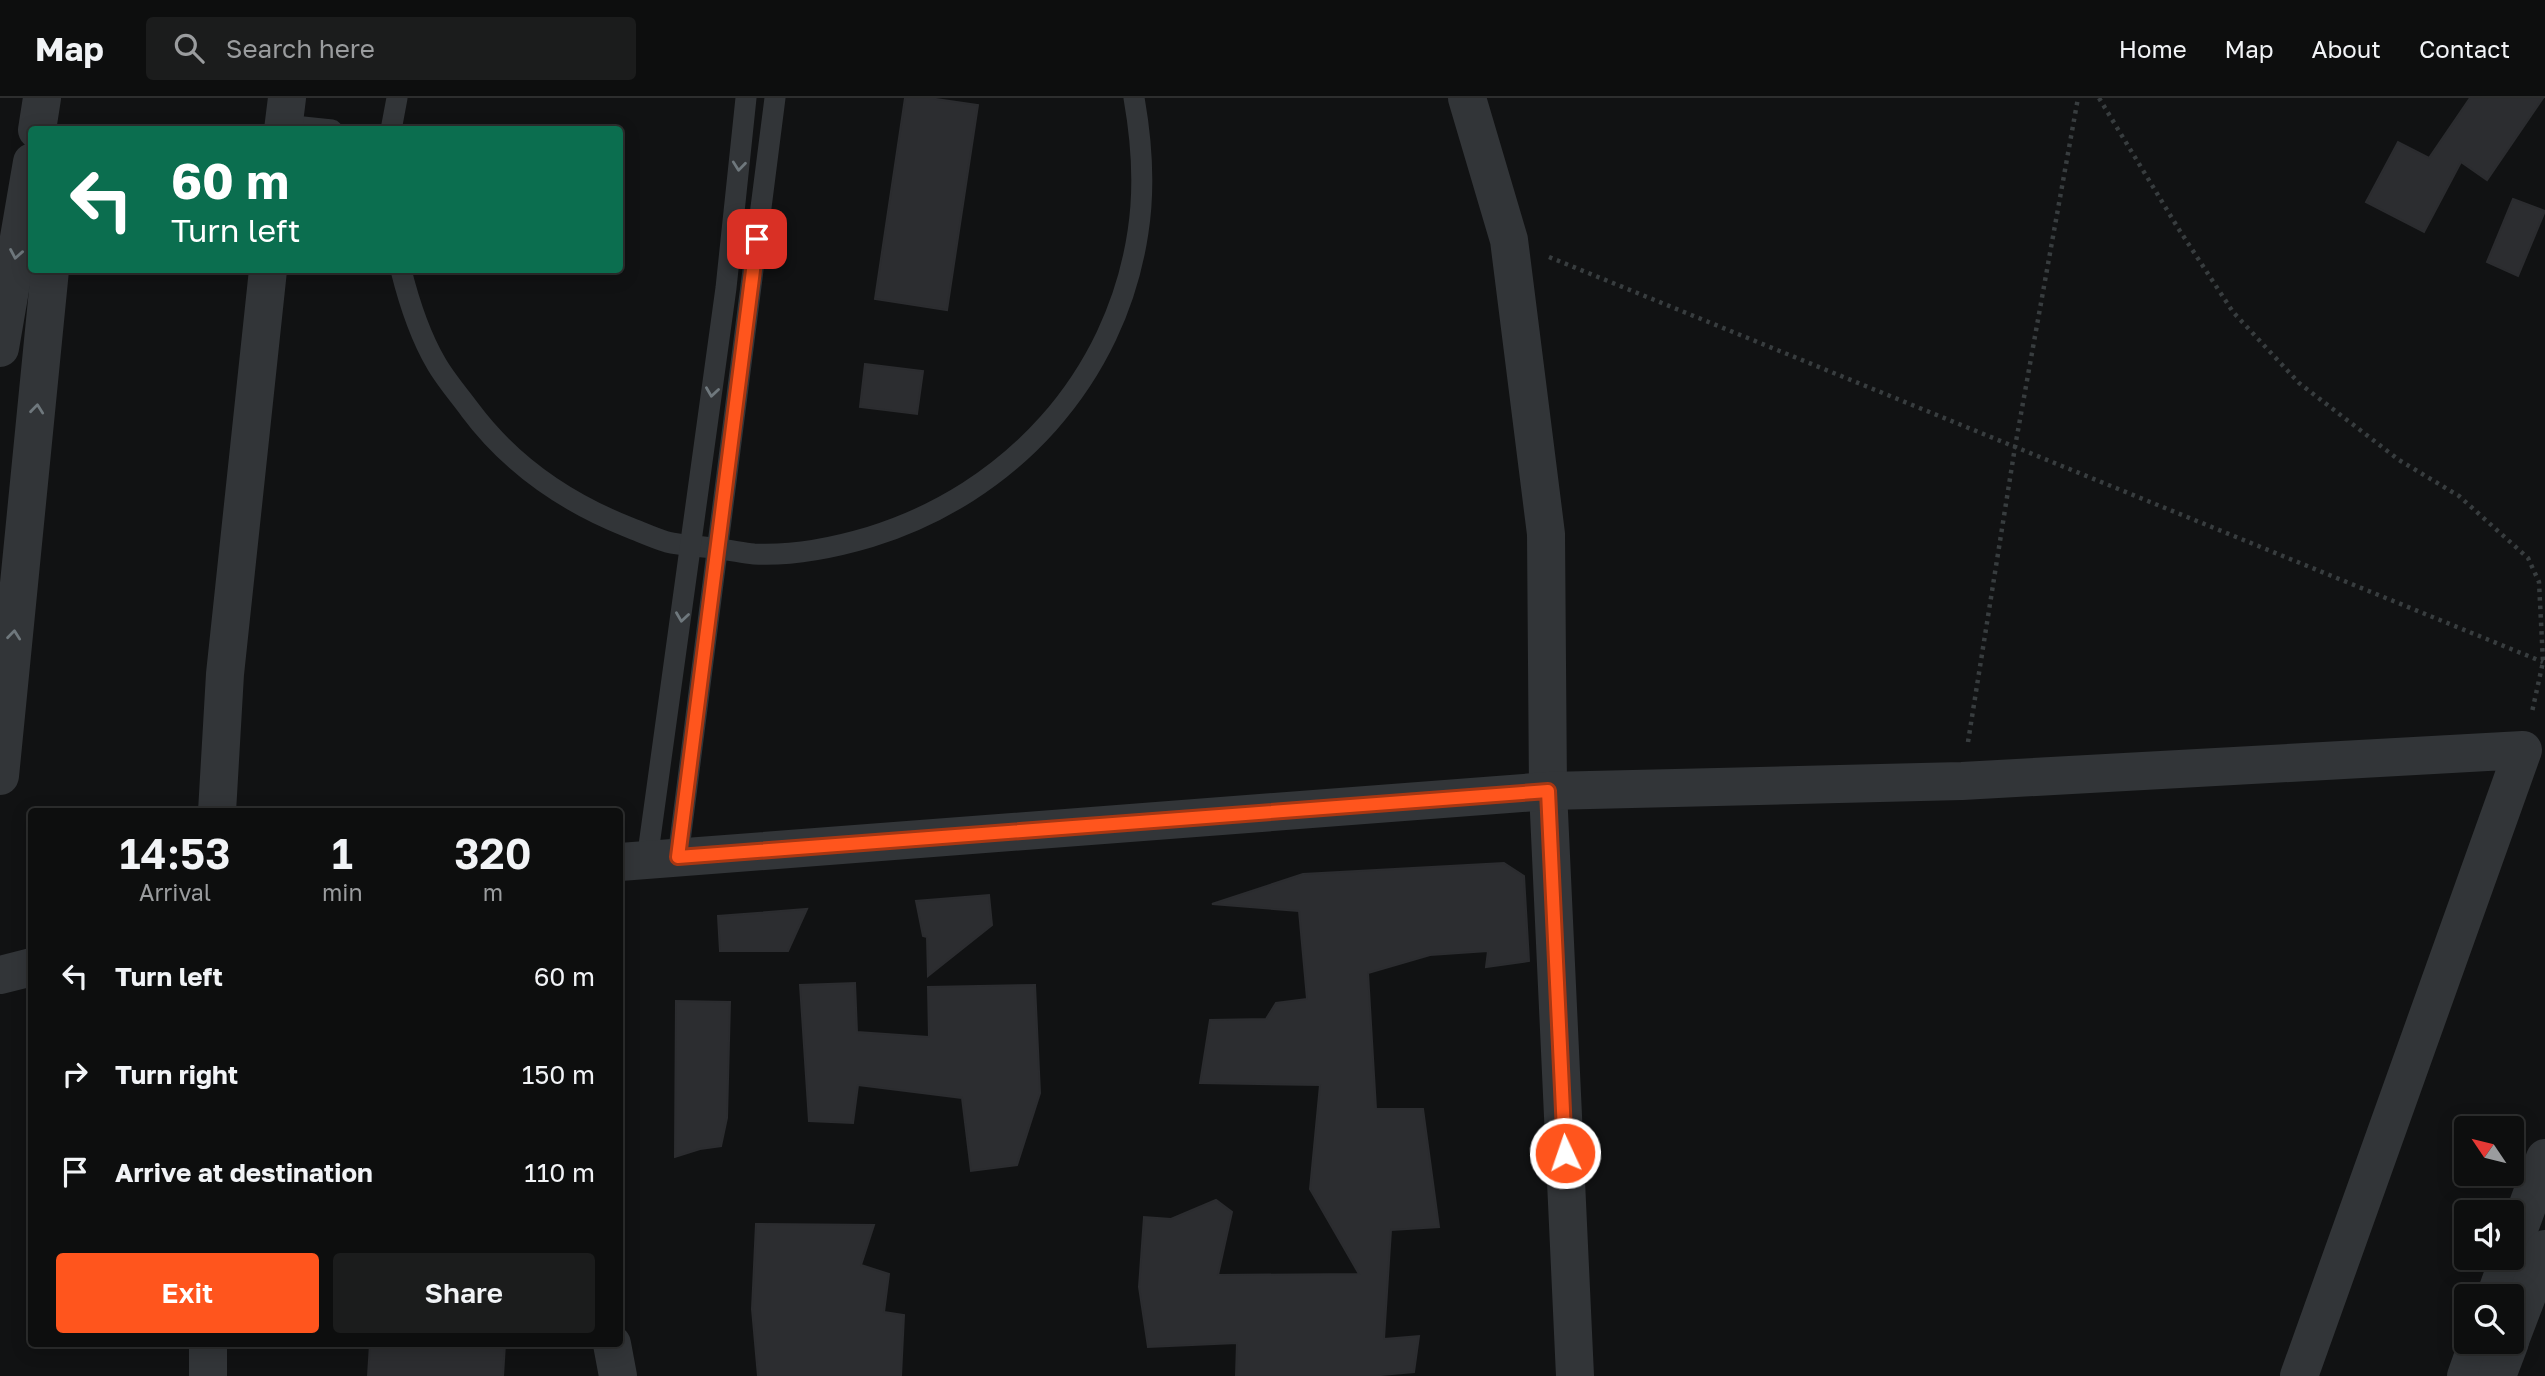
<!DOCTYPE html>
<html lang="en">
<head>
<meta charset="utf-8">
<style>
	body { margin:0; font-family:"Golos Text",sans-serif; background:#1b1c1c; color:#f1f3f6; height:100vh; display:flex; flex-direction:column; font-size:26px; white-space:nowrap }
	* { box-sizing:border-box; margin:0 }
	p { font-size:23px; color:#9a9c9e }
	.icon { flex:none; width:38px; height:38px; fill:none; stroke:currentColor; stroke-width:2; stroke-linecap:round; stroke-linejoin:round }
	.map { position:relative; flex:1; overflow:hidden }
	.drawer { position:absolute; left:28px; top:710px; width:595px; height:539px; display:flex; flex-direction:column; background:#0d0e0e; border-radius:7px; box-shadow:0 4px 18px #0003,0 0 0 2px #2d2e2e }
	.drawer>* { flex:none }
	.top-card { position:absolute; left:28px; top:28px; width:595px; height:147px; border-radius:7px; box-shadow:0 4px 18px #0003,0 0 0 2px #2d2e2e; background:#0b6e4f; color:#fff; overflow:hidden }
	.needle { width:46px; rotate:305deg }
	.controls { position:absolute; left:2454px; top:1018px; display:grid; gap:14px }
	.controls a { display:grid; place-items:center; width:70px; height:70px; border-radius:7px; background:#0d0e0e; box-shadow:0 4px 18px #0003,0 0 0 2px #2d2e2e; font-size:35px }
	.pin { position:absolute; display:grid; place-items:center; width:60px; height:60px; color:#fff; margin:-30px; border-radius:14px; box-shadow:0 4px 10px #0006 }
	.me { position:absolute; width:77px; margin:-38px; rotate:357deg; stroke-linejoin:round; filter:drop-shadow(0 0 5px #0008) }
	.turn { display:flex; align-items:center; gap:24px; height:147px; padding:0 28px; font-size:32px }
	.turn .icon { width:91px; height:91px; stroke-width:2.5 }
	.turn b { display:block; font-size:49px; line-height:60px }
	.eta { display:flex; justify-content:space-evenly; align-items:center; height:119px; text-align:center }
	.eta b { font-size:42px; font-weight:600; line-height:49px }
	.button { display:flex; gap:14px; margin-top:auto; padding:14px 28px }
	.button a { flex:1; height:80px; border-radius:7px; background:#ff551d; color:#fff; font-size:28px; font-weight:600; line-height:80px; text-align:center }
	.button a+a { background:#1b1c1c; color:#f1f3f6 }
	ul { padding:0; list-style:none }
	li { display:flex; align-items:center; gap:21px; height:98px; padding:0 28px }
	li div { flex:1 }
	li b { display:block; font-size:26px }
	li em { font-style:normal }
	header { display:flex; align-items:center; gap:42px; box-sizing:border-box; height:98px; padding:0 35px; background:#0d0e0e; border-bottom:2px solid #2d2e2e }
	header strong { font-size:33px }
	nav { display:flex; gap:38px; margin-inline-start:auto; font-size:24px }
	.search { width:490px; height:63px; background:#1b1c1c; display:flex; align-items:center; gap:18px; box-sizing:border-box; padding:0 24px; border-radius:7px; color:#9a9c9e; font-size:26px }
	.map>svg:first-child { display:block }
	.building { fill:#2c2d30; stroke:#2b2c2f; stroke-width:2 }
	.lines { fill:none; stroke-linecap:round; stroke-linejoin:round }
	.path { stroke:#383d3f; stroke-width:4.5; stroke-dasharray:3.5 5; stroke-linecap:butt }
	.service { stroke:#323538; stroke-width:21 }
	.minor { stroke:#323538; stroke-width:38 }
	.oneway { stroke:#6f787d }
	.route-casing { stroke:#a63713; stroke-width:18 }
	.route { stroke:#ff551d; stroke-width:12 }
</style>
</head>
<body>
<header>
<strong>Map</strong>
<div class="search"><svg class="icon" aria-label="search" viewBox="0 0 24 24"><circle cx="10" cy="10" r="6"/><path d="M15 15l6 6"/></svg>Search here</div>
<nav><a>Home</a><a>Map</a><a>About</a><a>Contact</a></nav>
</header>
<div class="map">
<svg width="2545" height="1278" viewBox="0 0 2545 1278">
	<rect width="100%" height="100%" fill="#111213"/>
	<g class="building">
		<path d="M905,0H929L978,7L947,212L875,201Z"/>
		<path d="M2470,0H2543L2487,82L2461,64L2424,134L2366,104L2398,44L2429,60Z"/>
		<path d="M2513,101L2545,113L2518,178L2487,164Z"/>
		<path d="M865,266L923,273L917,316L860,309Z"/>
		<path d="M1504,765L1524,778L1529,863L1486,869L1488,853L1430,857L1368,875L1376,1011H1423L1439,1129L1391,1132L1384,1241L1419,1238L1414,1274L1370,1278H1236L1237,1245L1148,1249L1139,1189L1144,1119L1171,1121L1216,1102L1232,1114L1218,1177L1359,1176L1310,1091L1320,987L1200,985L1210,922L1266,921L1276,905L1307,901L1299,813L1212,806L1303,776Z"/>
		<path d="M989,797L992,827L928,878L927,839L923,838L916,803Z"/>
		<path d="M807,811L788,853H720L718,818Z"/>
		<path d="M855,885L857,934L929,939L928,889L1035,887L1040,995L1017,1067L971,1073L962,1000L858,987L853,1025L809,1023L800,887Z"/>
		<path d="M676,903L730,904L727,1020L721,1048L700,1051L675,1059Z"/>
		<path d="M756,1126L874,1127L861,1167L889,1176L884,1214L904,1217L901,1278H758L752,1211Z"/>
		<path d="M370,1246H505L503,1278H368Z"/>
	</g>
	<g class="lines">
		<g class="path">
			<path d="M2099,0L2178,130L2233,214L2299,285L2399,362L2459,398L2528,460L2539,484L2543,564L2532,614"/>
			<path d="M1549,159L2543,564"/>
			<path d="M1968,644L2015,349L2078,0"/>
		</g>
		<g class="service">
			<path d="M284,27L332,32"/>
			<path d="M391,32L397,0"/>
			<path d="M401,172C409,204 419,236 436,265C445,281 459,297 470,312C511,367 565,404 628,429C641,434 654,440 667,444C683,448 702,448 719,451C731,452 742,455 754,456C793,458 833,450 870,439C1010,396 1116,281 1138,134C1145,89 1142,45 1134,0"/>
			<path d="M678,759L775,0"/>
			<path d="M647,762L726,190L746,0"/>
		</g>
		<g class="minor">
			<path d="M1467,0L1509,142L1546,436L1548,693L1575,1278"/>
			<path d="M37,32L42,0"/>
			<path d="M283,32L287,0"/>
			<path d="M0,250L32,64"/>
			<path d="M0,678L50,172"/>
			<path d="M217,714L225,576L268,172"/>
			<path d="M620,764L1548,693L1962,683L2523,652L2299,1278"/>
			<path d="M0,877L32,869"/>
			<path d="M2511,1153L2545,1060"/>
			<path d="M2495,1199L2509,1160"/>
			<path d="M2511,1240L2545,1151"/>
			<path d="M612,1246L618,1278"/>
			<path d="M208,1278V1246"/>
			<path d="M2466,1278L2478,1244"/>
			<path d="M2497,1278L2510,1244"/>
		</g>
	</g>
	<defs><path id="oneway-chevron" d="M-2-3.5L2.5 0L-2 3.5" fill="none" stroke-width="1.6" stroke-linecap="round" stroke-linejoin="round" transform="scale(1.75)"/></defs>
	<g class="oneway">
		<use href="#oneway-chevron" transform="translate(739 68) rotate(96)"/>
		<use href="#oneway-chevron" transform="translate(16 156) rotate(100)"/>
		<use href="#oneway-chevron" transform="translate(712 294) rotate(98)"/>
		<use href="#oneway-chevron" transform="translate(37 311) rotate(-84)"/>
		<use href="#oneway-chevron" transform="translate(682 519) rotate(98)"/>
		<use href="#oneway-chevron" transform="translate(14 537) rotate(-84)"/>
	</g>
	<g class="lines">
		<g class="route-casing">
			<path id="route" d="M757,141L678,759L1548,693L1565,1055"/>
		</g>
		<use href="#route" class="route"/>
	</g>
</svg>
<div class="controls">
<a><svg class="needle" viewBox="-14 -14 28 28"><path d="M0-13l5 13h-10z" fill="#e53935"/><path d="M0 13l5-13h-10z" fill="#9a9c9e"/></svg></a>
<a><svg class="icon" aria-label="sound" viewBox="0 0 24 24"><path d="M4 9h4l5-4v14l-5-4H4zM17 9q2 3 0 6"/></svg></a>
<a><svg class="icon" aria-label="search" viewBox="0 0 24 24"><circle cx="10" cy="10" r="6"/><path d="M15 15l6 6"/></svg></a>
</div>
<div class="pin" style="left:757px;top:141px;background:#d93025"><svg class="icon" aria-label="arrive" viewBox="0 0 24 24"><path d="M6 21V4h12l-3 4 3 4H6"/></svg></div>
<svg class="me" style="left:1565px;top:1055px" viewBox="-20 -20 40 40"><circle r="17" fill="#ff551d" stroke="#fff" stroke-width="3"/><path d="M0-11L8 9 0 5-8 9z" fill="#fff"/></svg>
<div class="top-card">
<div class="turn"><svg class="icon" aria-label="left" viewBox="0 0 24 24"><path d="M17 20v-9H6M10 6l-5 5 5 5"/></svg><div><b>60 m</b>Turn left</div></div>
</div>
<section class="drawer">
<div class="eta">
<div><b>14:53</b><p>Arrival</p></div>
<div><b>1</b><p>min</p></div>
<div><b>320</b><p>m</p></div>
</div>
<ul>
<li><svg class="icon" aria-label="left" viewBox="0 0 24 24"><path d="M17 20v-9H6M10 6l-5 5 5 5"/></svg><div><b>Turn left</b></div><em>60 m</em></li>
<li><svg class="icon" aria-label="right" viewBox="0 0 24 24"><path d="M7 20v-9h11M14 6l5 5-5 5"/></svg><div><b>Turn right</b></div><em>150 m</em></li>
<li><svg class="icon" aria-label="arrive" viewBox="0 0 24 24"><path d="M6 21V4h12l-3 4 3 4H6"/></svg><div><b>Arrive at destination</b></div><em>110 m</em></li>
</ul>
<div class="button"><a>Exit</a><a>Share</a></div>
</section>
</div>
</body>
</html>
